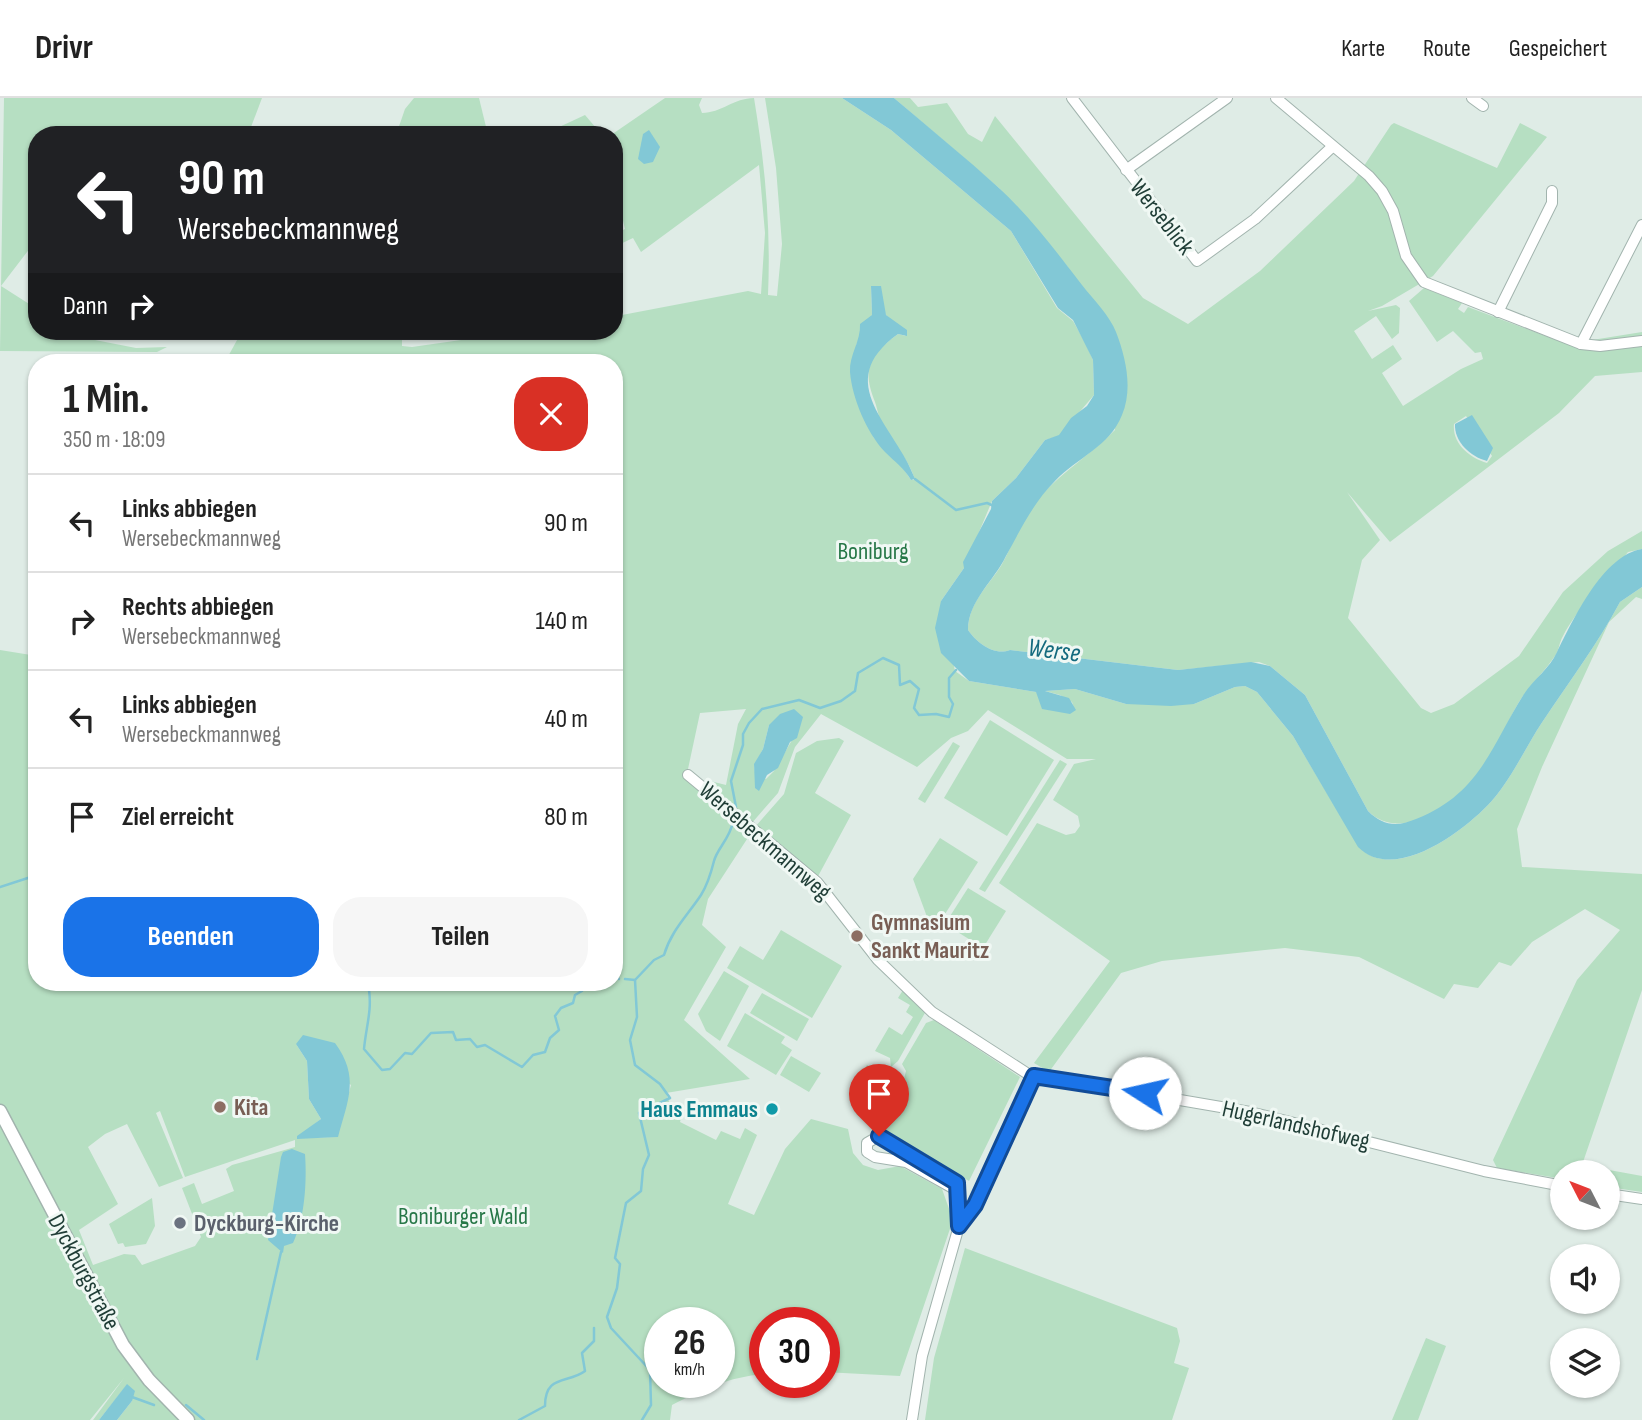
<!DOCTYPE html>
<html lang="de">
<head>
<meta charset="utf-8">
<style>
	body { margin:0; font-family:"Sofia Sans Condensed",sans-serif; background:#f6f6f6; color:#222; height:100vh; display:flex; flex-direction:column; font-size:26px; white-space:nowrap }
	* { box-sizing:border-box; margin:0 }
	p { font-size:23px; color:#767676 }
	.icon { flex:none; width:38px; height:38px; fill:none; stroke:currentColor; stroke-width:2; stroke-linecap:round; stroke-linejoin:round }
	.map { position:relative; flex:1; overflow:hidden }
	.sheet { position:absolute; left:28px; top:256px; width:595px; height:637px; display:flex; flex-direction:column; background:#fff; border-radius:28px; box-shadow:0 2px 5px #0004 }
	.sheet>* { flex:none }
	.hud { position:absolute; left:28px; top:28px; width:595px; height:214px; border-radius:28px; box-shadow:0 2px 5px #0004; background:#202124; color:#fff; overflow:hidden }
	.needle { width:46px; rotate:312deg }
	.controls { position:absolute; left:1550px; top:1062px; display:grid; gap:14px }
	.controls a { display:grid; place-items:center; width:70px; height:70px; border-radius:50%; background:#fff; box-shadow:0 2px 5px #0004; font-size:35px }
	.speed { position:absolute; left:644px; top:1209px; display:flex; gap:14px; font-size:35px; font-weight:700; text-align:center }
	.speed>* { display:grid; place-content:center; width:91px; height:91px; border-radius:50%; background:#fff; box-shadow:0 2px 5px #0004; line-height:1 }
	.speed small { font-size:18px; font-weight:400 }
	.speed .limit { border:10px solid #d22; background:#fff; color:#111 }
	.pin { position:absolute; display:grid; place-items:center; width:60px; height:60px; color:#fff; margin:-72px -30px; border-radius:50% 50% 50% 0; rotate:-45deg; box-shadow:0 0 7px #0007 }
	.pin .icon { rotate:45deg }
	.me { position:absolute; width:77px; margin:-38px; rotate:280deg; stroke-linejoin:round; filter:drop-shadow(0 0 5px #0008) }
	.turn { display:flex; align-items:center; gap:24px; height:147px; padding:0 35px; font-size:32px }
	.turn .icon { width:91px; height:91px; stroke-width:2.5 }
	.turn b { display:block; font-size:49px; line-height:60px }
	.then { display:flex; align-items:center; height:66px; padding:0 35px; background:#0003; gap:14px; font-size:26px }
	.round { display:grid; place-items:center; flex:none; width:74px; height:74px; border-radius:28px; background:#f6f6f6 }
	.head { display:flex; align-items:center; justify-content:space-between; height:119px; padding:0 35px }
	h1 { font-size:42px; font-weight:700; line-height:52px }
	.button { display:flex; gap:14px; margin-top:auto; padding:14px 35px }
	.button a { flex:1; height:80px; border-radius:28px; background:#1a73e8; color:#fff; font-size:28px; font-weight:700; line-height:80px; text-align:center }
	.button a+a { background:#f6f6f6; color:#222 }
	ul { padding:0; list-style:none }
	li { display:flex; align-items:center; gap:21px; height:98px; padding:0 35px; border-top:2px solid #e0e0e0 }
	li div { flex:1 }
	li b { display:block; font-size:26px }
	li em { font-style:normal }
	header { display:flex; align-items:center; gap:42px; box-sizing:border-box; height:98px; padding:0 35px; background:#fff; border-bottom:2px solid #e0e0e0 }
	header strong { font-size:33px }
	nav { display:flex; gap:38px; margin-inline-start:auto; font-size:24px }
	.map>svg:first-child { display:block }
	.green { fill:#b6dfc2; fill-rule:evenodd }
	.water { fill:#82c8d6 }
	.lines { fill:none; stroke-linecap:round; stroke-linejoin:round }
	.stream { stroke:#82c8d6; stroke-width:2.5 }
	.minor-casing { stroke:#a2b4ae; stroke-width:12 }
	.tertiary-casing { stroke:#a2b4ae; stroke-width:15 }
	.minor { stroke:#fff; stroke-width:10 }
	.tertiary { stroke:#fff; stroke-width:12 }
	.route-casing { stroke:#114b97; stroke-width:18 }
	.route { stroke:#1a73e8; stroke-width:12 }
	.education-dot { fill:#8d6e63; stroke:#f0f8f4; stroke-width:2.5 }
	.culture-dot { fill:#0f9aa8; stroke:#f0f8f4; stroke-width:2.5 }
	.worship-dot { fill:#6b7280; stroke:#f0f8f4; stroke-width:2.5 }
	.labels { text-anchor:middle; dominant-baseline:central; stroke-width:6; stroke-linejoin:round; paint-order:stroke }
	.street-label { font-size:24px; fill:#1f3d36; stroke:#f0f8f4 }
	.park-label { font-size:24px; fill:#267747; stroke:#f0f8f4 }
	.education-label { font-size:24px; font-weight:bold; fill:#785e54; stroke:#f0f8f4; text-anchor:start }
	.culture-label { font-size:24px; font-weight:bold; fill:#0d838f; stroke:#f0f8f4; text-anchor:end }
	.worship-label { font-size:24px; font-weight:bold; fill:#5b616d; stroke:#f0f8f4; text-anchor:start }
	.water-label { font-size:26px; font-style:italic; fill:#146a7e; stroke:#f0f8f4 }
</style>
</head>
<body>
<header>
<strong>Drivr</strong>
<nav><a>Karte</a><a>Route</a><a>Gespeichert</a></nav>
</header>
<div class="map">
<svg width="1642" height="1322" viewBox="0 0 1642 1322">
	<rect width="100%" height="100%" fill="#dfece6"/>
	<g class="green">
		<path d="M4,0H262L248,37H37V141L1,188L37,211V233H76L95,242L136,250L167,249L157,254L0,253Z"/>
		<path d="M414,0H479L488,37H396L405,11Z"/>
		<path d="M665,0H702L699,7L702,15C721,15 734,0 754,0C765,66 771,130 768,197L777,198L782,146L776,70L765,0H842L891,32L1011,133L1057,210L1073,223L1086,246L1093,262L1094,297L1059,338L1045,342L1016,380L992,403L964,470L941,503L955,573L969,583L1036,594L1074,610L1072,604L1060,597L1045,593L1075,591L1126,606H1194L1235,589L1245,588L1257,594L1293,638L1359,749C1394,785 1461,735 1488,707C1510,684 1524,652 1541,626C1568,585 1597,547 1620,504L1642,489V501L1636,499L1609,524L1542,669L1517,731L1522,769L1642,776V892L1582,1067L1642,1078V1094L1608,1089V1074H1563V1081L1497,1070L1493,1062L1577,882L1620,832L1585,811L1532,844L1511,868L1499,864L1478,890L1454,886L1444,901L1359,859L1285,850L1162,863L1121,875L1049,974L1034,965L1110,863L999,785L1037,725L1066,737L1075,735L1080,728L1078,718L1053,702L1074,666L1096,661H1067L988,612L968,633L951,640L917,669L821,616L795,649L778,695L751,726L706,682L726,687L738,626L746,611L700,615L688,671L749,732V738L708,801L702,827L726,849L684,922L750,981L666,995L671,1009L682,1017L680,1024L716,1042L721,1033L740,1041L745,1030L757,1037L728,1106L754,1117L785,1051L811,1021L848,1031L853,1055L863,1067L878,1072L900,1068L942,1091L953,1122L900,1278L824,1274V1225H765V1276C729,1279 704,1291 672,1307L670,1322H117L132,1303L127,1287L99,1322H93L124,1280L90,1322H0V552L37,558V884H614V264H225L242,233H312L325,238L327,233H402V248L412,249L524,233H614V191L622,217L748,193L761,196L765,135L759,67L641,154L633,140L614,149V136L625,131L617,98H614V37H611ZM871,189L886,217L906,238L898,236C868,258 862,271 875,304C878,313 879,322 884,330C894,348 909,361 915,382H911L901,367L874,340L867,324L856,247L872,217ZM769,627L792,642L774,673L766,681L755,674L754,668L763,651ZM296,946L351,987L337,1039L297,1040L321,1021L309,1001L307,963ZM160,1013L185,1079L295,1042V1049L232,1067L226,1071L234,1093L202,1106L194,1085L182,1090L201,1139L195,1148L142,1167L135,1157L124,1156L93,1167L79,1132L118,1106L88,1049L105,1036L127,1026L159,1089L183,1080L156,1015ZM660,1225H719V1284H660Z"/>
		<path d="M894,0H910L918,9L947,5L968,36L982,44L995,18L1143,200L1188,226L1260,173L1354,83L1391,27L1394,25L1497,70L1520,25L1547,39L1433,178L1382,208L1368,213L1396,207L1400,210L1399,235L1392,241L1376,218L1354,233L1372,261L1393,247L1402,261L1382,275L1403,308L1461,271L1483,261L1481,254L1475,255L1453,233L1437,244L1409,203L1424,190L1462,205L1458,211L1464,215L1468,209L1567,246L1642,234V274L1595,278L1559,315L1390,444L1347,394L1380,442L1362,462L1348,520L1421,610L1431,615L1454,606L1519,558L1563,494L1608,453L1642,433V451L1628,454C1609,478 1576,512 1563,538C1559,545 1559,552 1555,558C1544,574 1530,587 1519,604C1505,627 1497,653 1480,674C1457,704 1402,747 1368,713L1305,597L1270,568L1259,564L1178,572L1010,552C994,558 977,545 968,532C968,507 986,490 999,471C1010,454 1015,434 1026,417C1049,382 1086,361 1115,332L1068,169L999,90ZM1466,318L1492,358L1487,365C1470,360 1452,346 1454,326Z"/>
		<path d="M585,17L602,37H542Z"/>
		<path d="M990,622L1054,662L1007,738L944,700Z"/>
		<path d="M839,640L844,643L815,695L851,717L816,782L755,729L784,696L796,655L817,643Z"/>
		<path d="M953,644L960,648L925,705L918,701Z"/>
		<path d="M1060,662L1067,666L985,794L979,791Z"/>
		<path d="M940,740L978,764L933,835L913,781Z"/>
		<path d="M968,790L1006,813L983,850L945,826Z"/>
		<path d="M781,832L842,868L812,920L727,870L740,848L763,862Z"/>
		<path d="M724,873L749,888L720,943L706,933L698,916Z"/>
		<path d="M903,892L926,913L898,963L891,969L890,960L875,953L889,929L902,937L913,919L906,914L910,907L898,900Z"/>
		<path d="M762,895L809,921L797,943L750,915Z"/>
		<path d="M745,915L785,939L781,945L792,952L776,977L727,948Z"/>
		<path d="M934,922L1020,979L969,1083L878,1029L882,1022L877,1009L891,984L904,981L906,973L902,966L926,925Z"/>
		<path d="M791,958L821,975L809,994L780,977Z"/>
		<path d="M867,967L880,977L884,973L890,977L864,1021L856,1016L866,998L853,991Z"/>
		<path d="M152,1100L155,1128L146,1146L125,1149L123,1145L118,1146L109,1126Z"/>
		<path d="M965,1150L1177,1230L1180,1243L1174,1265L1189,1270L1172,1322H925L934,1260Z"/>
		<path d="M1426,1240L1446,1248L1418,1322H1392Z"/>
	</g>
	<g class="water">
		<path d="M842,0H894C929,30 965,59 999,90C1030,119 1056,153 1082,187C1093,201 1110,218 1116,234C1126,260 1133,291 1122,317C1110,348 1077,360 1055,383C1033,405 1021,431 1006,458C994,483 968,503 968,532C977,545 994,558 1010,552L1178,572L1251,564L1270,568L1305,597L1368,713C1383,728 1397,729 1416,721C1480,696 1491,648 1524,596C1534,581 1550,570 1557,554C1573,522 1603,457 1642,451V489L1620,504C1597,547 1568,585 1541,626C1524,652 1510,684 1488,707C1461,735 1394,785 1358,749L1293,638L1257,594L1245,588L1235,589L1194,606L1171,608L1126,606L1075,591L1045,593L1069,600L1076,612L1070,616L1042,611L1036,594L969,583L941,555L935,530L941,503L964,470L963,464L991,411L992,403L1016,380L1045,342L1059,337L1071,320L1087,308L1094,297L1093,262L1073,222L1058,210L1011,133L891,32Z"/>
		<path d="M649,32L660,49L653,64L644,66L638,61L643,36Z"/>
		<path d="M871,188H881L886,217L907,232V238L898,236C830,285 896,328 915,381L911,382C904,370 895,364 885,354C867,335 852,300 850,274C849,257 861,243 860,226L872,217Z"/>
		<path d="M1472,317L1493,350L1487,363C1471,359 1454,344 1455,326Z"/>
		<path d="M794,611L803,619L797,640L790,644L778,670L767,677L759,693L755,690L754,666L763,651L769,627L780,616Z"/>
		<path d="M303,937L335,945C360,979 348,1002 338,1039L297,1041V1038L321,1021L309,1001L307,963L296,946Z"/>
		<path d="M292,1051L305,1056C307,1083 305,1120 293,1145L284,1148L283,1155L268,1142L281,1059L283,1054Z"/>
		<path d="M127,1286L135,1293L132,1303L117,1322H99Z"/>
	</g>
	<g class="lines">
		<g class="stream">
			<path d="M915,381L956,412L987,405L994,408"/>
			<path d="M736,709L731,683L743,647V636L749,625L762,611L799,602L820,610L841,603L855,593L858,575L883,560L899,567L900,587L910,583L919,591L914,610L919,617L936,616L949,619L953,606L949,599V580L956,572"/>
			<path d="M0,789L37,777"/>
			<path d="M614,877L619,881"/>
			<path d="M625,881L635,882"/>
			<path d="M188,884H189"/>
			<path d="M369,892C372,913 366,929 364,951L382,972L390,971L405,955L412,956L431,935L453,934L456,942L470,941L477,949L485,947L522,969L533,957L545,954L550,940L559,932L555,918L561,910L573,905L575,897L582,893V886L590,890L602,884"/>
			<path d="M257,1261L281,1154"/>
			<path d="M132,1299L154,1307"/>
			<path d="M186,1307L204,1322"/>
			<path d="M519,1322L545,1308C545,1276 568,1286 585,1273L582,1255L594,1243V1230"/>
			<path d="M642,1322L651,1307L650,1272L611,1230L607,1219L617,1190L620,1166L615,1160L626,1105L641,1093L643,1071L649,1057L639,1015L670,1000L660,986L635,967L630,942L637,919L635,882L654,862L664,857C671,833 687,818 701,797C708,786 711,775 714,763C717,751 730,740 733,724"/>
		</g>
		<g class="minor-casing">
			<g id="minor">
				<path d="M1072,0L1197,163L1255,121L1332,49"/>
				<path d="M1276,0L1369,78L1382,93L1393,113L1406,158L1424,184L1581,246L1600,248L1642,243"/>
				<path d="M1472,0L1483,8"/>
				<path d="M1126,72L1227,0"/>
				<path d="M1498,214L1552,105V93"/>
				<path d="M1581,246L1642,127"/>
				<path d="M688,677L817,784L878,862L932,914L1028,976L1250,1014L1484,1073L1563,1088"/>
				<path d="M958,1093L906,1064L875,1059L867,1054V1045L879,1038L955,1082L958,1088L959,1128"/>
				<path d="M1608,1096L1642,1101"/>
				<path d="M912,1322L922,1258L959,1128L975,1107L1034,978"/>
			</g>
		</g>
		<g class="tertiary-casing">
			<path id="tertiary" d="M0,1013L123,1247L149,1282L188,1322"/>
		</g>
		<use href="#minor" class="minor"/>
		<use href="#tertiary" class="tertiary"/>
	</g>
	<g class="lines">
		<g class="route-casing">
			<path id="route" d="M879,1038L957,1085L959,1128L975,1107L1034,978L1145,995"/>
		</g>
		<use href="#route" class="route"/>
	</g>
	<g class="education-dot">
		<circle cx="857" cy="838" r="7"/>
		<circle cx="220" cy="1009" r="7"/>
	</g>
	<circle class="culture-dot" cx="772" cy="1011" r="7"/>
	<circle class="worship-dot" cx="180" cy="1125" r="7"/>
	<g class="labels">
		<g class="street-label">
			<text transform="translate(1162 119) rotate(52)">Werseblick</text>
			<text transform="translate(765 743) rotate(41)">Wersebeckmannweg</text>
			<text transform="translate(1296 1027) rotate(13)">Hugerlandshofweg</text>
			<text transform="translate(84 1174) rotate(62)">Dyckburgstraße</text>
		</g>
		<g class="park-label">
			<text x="873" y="453">Boniburg</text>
			<text x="463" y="1118">Boniburger Wald</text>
		</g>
		<g class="education-label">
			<text x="871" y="824">Gymnasium<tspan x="871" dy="28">Sankt Mauritz</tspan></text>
			<text x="234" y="1009">Kita</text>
		</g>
		<g class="culture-label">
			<text x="758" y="1011">Haus Emmaus</text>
		</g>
		<g class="worship-label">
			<text x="194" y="1125">Dyckburg-Kirche</text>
		</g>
		<g class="water-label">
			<text transform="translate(1054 553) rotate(7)">Werse</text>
		</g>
	</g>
</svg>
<div class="controls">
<a><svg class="needle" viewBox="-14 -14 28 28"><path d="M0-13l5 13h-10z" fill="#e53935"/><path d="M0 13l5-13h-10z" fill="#767676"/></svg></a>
<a><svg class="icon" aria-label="sound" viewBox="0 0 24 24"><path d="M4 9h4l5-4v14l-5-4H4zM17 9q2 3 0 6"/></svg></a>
<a><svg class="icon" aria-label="layers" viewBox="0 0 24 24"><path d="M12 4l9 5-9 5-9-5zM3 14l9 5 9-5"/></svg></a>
</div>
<div class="speed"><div>26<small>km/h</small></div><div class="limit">30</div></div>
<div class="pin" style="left:879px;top:1038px;background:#d93025"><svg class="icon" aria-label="arrive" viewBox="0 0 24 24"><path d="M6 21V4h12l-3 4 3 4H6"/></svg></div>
<svg class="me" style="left:1145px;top:995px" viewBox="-20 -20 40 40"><circle r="19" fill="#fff"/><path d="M0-13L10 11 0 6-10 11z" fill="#1a73e8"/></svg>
<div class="hud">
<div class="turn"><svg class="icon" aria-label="left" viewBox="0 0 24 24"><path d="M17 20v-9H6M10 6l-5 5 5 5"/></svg><div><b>90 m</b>Wersebeckmannweg</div></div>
<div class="then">Dann<svg class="icon" aria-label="right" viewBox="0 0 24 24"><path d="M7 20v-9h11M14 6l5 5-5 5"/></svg></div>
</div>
<section class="sheet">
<div class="head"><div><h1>1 Min.</h1><p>350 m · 18:09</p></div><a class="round" style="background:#d93025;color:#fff"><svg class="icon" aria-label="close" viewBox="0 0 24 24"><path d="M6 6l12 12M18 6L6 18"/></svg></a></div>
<ul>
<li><svg class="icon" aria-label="left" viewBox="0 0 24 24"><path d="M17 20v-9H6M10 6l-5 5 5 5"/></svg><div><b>Links abbiegen</b><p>Wersebeckmannweg</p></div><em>90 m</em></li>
<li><svg class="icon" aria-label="right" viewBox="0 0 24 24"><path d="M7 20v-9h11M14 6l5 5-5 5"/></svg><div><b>Rechts abbiegen</b><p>Wersebeckmannweg</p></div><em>140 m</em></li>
<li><svg class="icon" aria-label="left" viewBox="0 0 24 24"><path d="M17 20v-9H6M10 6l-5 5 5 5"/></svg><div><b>Links abbiegen</b><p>Wersebeckmannweg</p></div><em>40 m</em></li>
<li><svg class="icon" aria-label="arrive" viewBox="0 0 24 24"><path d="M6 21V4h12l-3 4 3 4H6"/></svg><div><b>Ziel erreicht</b></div><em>80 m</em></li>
</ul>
<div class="button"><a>Beenden</a><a>Teilen</a></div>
</section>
</div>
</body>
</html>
